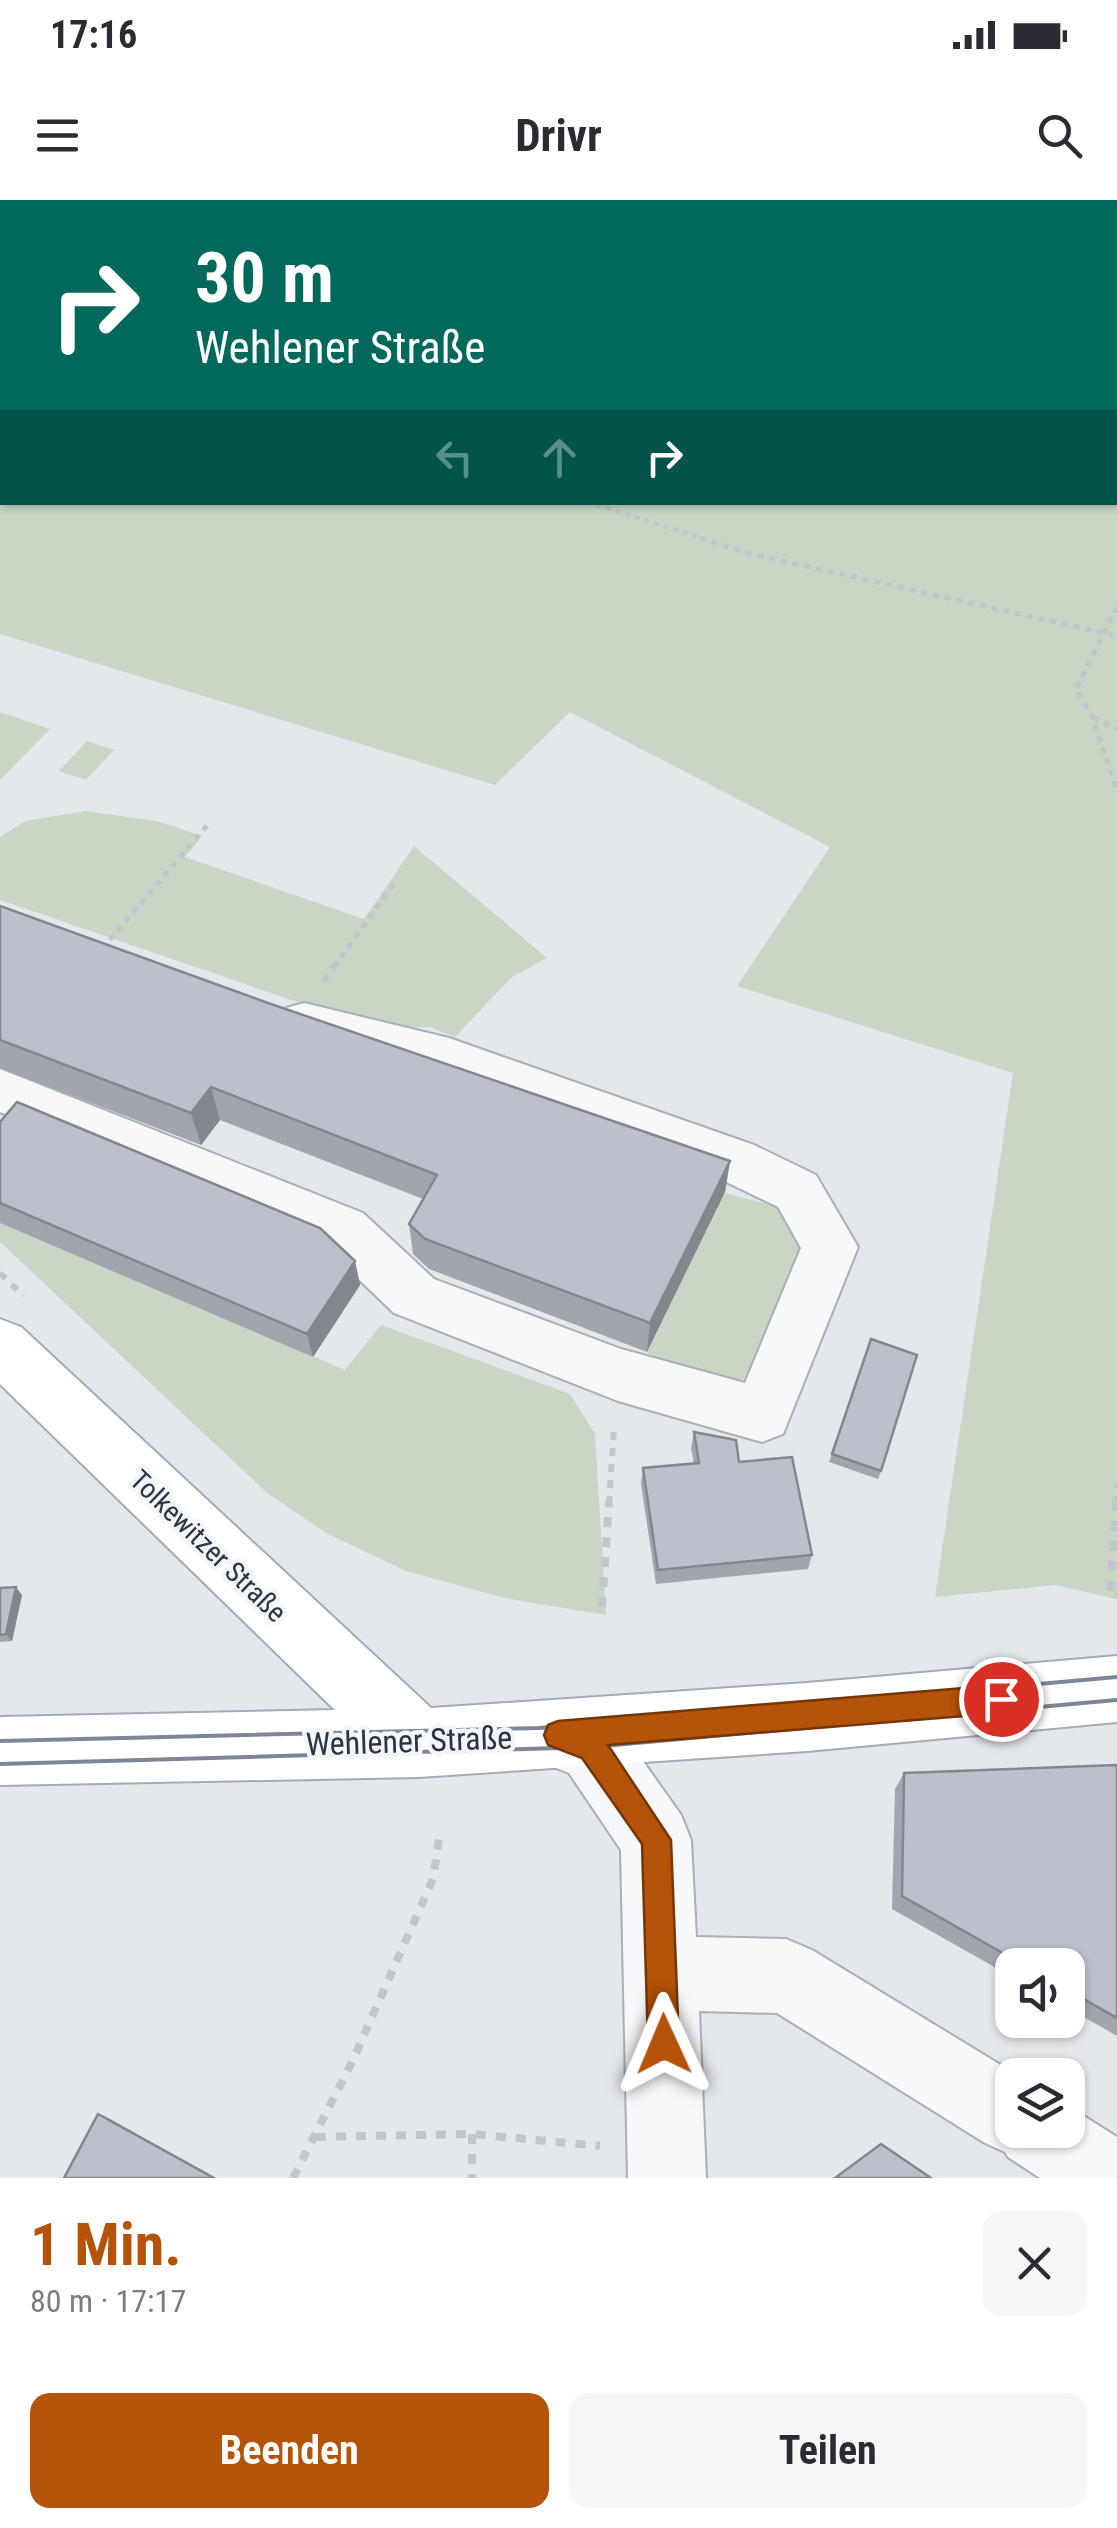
<!DOCTYPE html>
<html lang="de">
<head>
<meta charset="utf-8">
<style>
	body { margin:0; font-family:"Roboto Condensed",sans-serif; background:#f7f7f7; color:#2b2b33; height:100vh; display:flex; flex-direction:column; font-size:38px; white-space:nowrap }
	* { box-sizing:border-box; margin:0 }
	p { font-size:32px; color:#7c7c81 }
	.icon { flex:none; width:55px; height:55px; fill:none; stroke:currentColor; stroke-width:2; stroke-linecap:round; stroke-linejoin:round }
	.map { position:relative; height:1978px; overflow:hidden }
	.sheet { display:flex; flex-direction:column; background:#fff; flex:1 }
	.sheet>* { flex:none }
	.hud { position:absolute; left:0px; top:0px; width:1118px; height:305px; box-shadow:0 2px 8px #0004; background:#00695c; color:#fff; overflow:hidden }
	.fabs { position:absolute; left:995px; top:1748px; display:grid; gap:20px }
	.fabs a { display:grid; place-items:center; width:90px; height:90px; border-radius:20px; background:#fff; box-shadow:0 2px 8px #0004; font-size:50px }
	.pin { position:absolute; display:grid; place-items:center; width:85px; height:85px; color:#fff; margin:-42px; border:5px solid #fff; border-radius:50%; box-shadow:0 2px 10px #0007 }
	.me { position:absolute; width:110px; margin:-55px; rotate:359deg; stroke-linejoin:round; filter:drop-shadow(0 0 8px #0008) }
	.turn { display:flex; align-items:center; gap:35px; height:210px; padding:0 30px; font-size:45px }
	.turn .icon { width:130px; height:130px; stroke-width:2.5 }
	.turn b { display:block; font-size:70px; line-height:85px }
	.lanes { display:flex; align-items:center; height:95px; padding:0 30px; background:#0003; justify-content:center; gap:50px; direction:ltr }
	.lanes .off { opacity:.35 }
	.round { display:grid; place-items:center; flex:none; width:105px; height:105px; border-radius:20px; background:#f7f7f7 }
	.headline { display:flex; align-items:center; justify-content:space-between; height:170px; padding:0 30px }
	h1 { font-size:60px; font-weight:700; line-height:75px; color:#b45309 }
	.primary-button { display:flex; gap:20px; margin-top:auto; padding:20px 30px }
	.primary-button a { flex:1; height:115px; border-radius:20px; background:#b45309; color:#fff; font-size:40px; font-weight:700; line-height:115px; text-align:center }
	.primary-button a+a { background:#f7f7f7; color:#2b2b33 }
	.status { display:flex; justify-content:space-between; align-items:center; height:70px; padding:0 50px; background:#fff; direction:ltr }
	.status svg { height:28px; fill:currentColor }
	header { display:flex; justify-content:space-between; align-items:center; height:130px; padding:0 30px; background:#fff; font-size:45px; font-weight:700 }
	.map>svg:first-child { display:block }
	.green { fill:#c9d6c5; fill-rule:evenodd }
	.lines { fill:none; stroke-linecap:round; stroke-linejoin:round }
	.minor-casing { stroke:#a9aeb7; stroke-width:4 }
	.major-casing { stroke:#a3abb8; stroke-width:4 }
	.path-far3 { stroke:#c2c5cb; stroke-width:4; stroke-dasharray:5 5; stroke-linecap:butt }
	.path-far2 { stroke:#c2c5cb; stroke-width:5; stroke-dasharray:6 6; stroke-linecap:butt }
	.path-far1 { stroke:#c2c5cb; stroke-width:6; stroke-dasharray:8 8; stroke-linecap:butt }
	.path { stroke:#c2c5cb; stroke-width:8; stroke-dasharray:10 10; stroke-linecap:butt }
	.minor { fill:#f7f8fa; fill-rule:evenodd }
	.major { fill:#fff; fill-rule:evenodd }
	.tram { stroke:#7d8696; stroke-width:4 }
	.wall { fill:#a1a5ae }
	.shaded-wall { fill:#83868d }
	.building { fill:#bbc0ca; stroke:#83868d; stroke-width:2.5 }
	.route { fill:#b45309; stroke:#753606; stroke-width:2.5 }
	.labels { text-anchor:middle; dominant-baseline:central; stroke-width:9; stroke-linejoin:round; paint-order:stroke }
	.street-label { font-size:28px; fill:#2b3445; stroke:#f4f6f9 }
	.near-street-label { font-size:32px; fill:#2b3445; stroke:#f4f6f9 }
</style>
</head>
<body>
<div class="status"><b>17:16</b><svg viewBox="0 0 49 12"><path d="M0 12V9h3v3zM5 12V6h3v6zM10 12V3h3v9zM15 12V0h3v12zM26 1h20v11H26zM47 4h2v5h-2z"/></svg></div>
<header><svg class="icon" aria-label="menu" viewBox="0 0 24 24"><path d="M4 6h16M4 12h16M4 18h16"/></svg>Drivr<svg class="icon" aria-label="search" viewBox="0 0 24 24"><circle cx="10" cy="10" r="6"/><path d="M15 15l6 6"/></svg></header>
<div class="map">
<svg width="1117" height="1978" viewBox="0 0 1117 1978">
	<rect width="100%" height="100%" fill="#e4e7ec"/>
	<g class="green">
		<path d="M0,0H1117V1399L1055,1385L935,1397L1013,873L737,786L830,647L570,512L495,585L0,434ZM2,2H1115V302H2Z"/>
		<path d="M0,512L50,529L0,580Z"/>
		<path d="M87,541L114,550L86,580L59,571Z"/>
		<path d="M85,611L157,621L202,636L185,657L364,719L414,646L547,758L512,777L455,837L430,827L373,828L0,700V637L25,621Z"/>
		<path d="M725,993L789,1010L809,1041L752,1177L729,1183L647,1153Z"/>
		<path d="M0,1023L345,1170L381,1125L570,1194L595,1234L606,1415L509,1399L406,1371L326,1333L266,1292L0,1042Z"/>
	</g>
	<g class="lines">
		<g class="minor-casing">
			<g id="minor">
				<path d="M304,803L449,838L754,945L816,975L858,1047L783,1234L762,1242L618,1201L394,1113L323,1045L0,912V869L363,1013L434,1079L621,1149L745,1183L801,1048L778,1007L716,977L442,876L286,836L278,822L286,808Z"/>
				<path d="M558,1501L616,1523L681,1615L691,1640L696,1737L786,1739L812,1750L1017,1875H1012V1930H1068V1906L1117,1937V1978H1040L1008,1957L1005,1952L985,1943L777,1813L699,1811L706,1978H628L621,1650L569,1573L534,1559L524,1535L534,1511Z"/>
			</g>
		</g>
		<g class="major-casing">
			<path id="major" d="M0,1119L21,1127L431,1508L807,1483L1117,1456V1522L807,1551L419,1577L0,1585V1517L335,1510L0,1184Z"/>
		</g>
		<g class="path-far3">
			<path d="M652,0L674,2"/>
			<path d="M587,302L708,340"/>
		</g>
		<g class="path-far2">
			<path d="M700,338L748,353L1117,436"/>
			<path d="M1117,407L1076,489L1092,516L1117,590"/>
			<path d="M1093,517L1117,529"/>
			<path d="M102,749L210,622"/>
			<path d="M334,767L395,682"/>
		</g>
		<g class="path-far1">
			<path d="M323,782L336,764"/>
			<path d="M0,1073L23,1096"/>
			<path d="M609,1304L614,1228"/>
			<path d="M1116,1304L1117,1282"/>
		</g>
		<g class="path">
			<path d="M1116,1301L1110,1395L1117,1394"/>
			<path d="M602,1407L609,1301"/>
			<path d="M472,1934V1978"/>
			<path d="M316,1937L472,1934L600,1946"/>
			<path d="M293,1978L352,1862L433,1679L440,1632"/>
		</g>
		<use href="#minor" class="minor"/>
		<use href="#major" class="major"/>
		<g class="tram">
			<path d="M0,1541L539,1528L1117,1477"/>
			<path d="M0,1564L592,1547L1117,1500"/>
		</g>
	</g>
	<g class="wall">
		<path d="M0,706L268,803L730,961L725,992L647,1152L429,1069L413,1054L409,1024L423,999L220,920L201,945L0,868Z"/>
		<path d="M0,922L355,1061L360,1085L313,1157L0,1023Z"/>
		<path d="M871,1139L881,1271L878,1279L829,1262Z"/>
		<path d="M694,1232L739,1262L812,1355L808,1369L656,1384L641,1284L643,1268L694,1264L691,1248Z"/>
		<path d="M0,1388L22,1395L12,1441L0,1442Z"/>
		<path d="M1117,1565V1836L1068,1808V1765H1012V1777L892,1709L895,1589L904,1573Z"/>
	</g>
	<g class="shaded-wall">
		<path d="M211,887L220,920L201,945L191,913Z"/>
		<path d="M730,961L725,992L647,1152L650,1123Z"/>
		<path d="M355,1061L360,1085L313,1157L307,1134Z"/>
		<path d="M16,1387L22,1395L12,1441L6,1434Z"/>
		<path d="M98,1914L108,1918L216,1978H214Z"/>
	</g>
	<g class="building">
		<path d="M0,706L268,803L730,961L650,1123L425,1039L409,1024L437,975L211,887L191,913L0,840Z"/>
		<path d="M17,902L320,1028L355,1061L307,1134L0,1003V922Z"/>
		<path d="M871,1139L917,1155L881,1271L832,1254Z"/>
		<path d="M694,1232L736,1240L739,1262L792,1257L812,1355L658,1370L643,1268L699,1263Z"/>
		<path d="M16,1387L6,1434L0,1435V1388Z"/>
		<path d="M1117,1565V1818L1068,1790V1765H1024L902,1696L904,1573Z"/>
		<path d="M98,1914L214,1978H64Z"/>
		<path d="M881,1944L931,1978H835Z"/>
	</g>
	<path class="route" d="M1001,1485L1011,1489L1015,1499L1011,1509L1001,1513L608,1545L671,1640L679,1844L675,1855L664,1860L653,1855L648,1844L642,1644L582,1558L548,1545L544,1535L548,1525L558,1521Z"/>
	<g class="labels">
		<g class="street-label">
			<text transform="translate(208 1346) rotate(44)">Tolkewitzer Straße</text>
		</g>
		<g class="near-street-label">
			<text transform="translate(409 1541) rotate(-2)">Wehlener Straße</text>
		</g>
	</g>
</svg>
<div class="fabs">
<a><svg class="icon" aria-label="sound" viewBox="0 0 24 24"><path d="M4 9h4l5-4v14l-5-4H4zM17 9q2 3 0 6"/></svg></a>
<a><svg class="icon" aria-label="layers" viewBox="0 0 24 24"><path d="M12 4l9 5-9 5-9-5zM3 14l9 5 9-5"/></svg></a>
</div>
<div class="pin" style="left:1001px;top:1499px;background:#d93025"><svg class="icon" aria-label="arrive" viewBox="0 0 24 24"><path d="M6 21V4h12l-3 4 3 4H6"/></svg></div>
<svg class="me" style="left:664px;top:1844px" viewBox="-20 -20 40 40"><path d="M0-17L14 15 0 8-14 15z" fill="#b45309" stroke="#fff" stroke-width="4"/></svg>
<div class="hud">
<div class="turn"><svg class="icon" aria-label="right" viewBox="0 0 24 24"><path d="M7 20v-9h11M14 6l5 5-5 5"/></svg><div><b>30 m</b>Wehlener Straße</div></div>
<div class="lanes"><svg class="icon off" aria-label="left" viewBox="0 0 24 24"><path d="M17 20v-9H6M10 6l-5 5 5 5"/></svg><svg class="icon off" aria-label="ahead" viewBox="0 0 24 24"><path d="M12 20V5M6 11l6-6 6 6"/></svg><svg class="icon" aria-label="right" viewBox="0 0 24 24"><path d="M7 20v-9h11M14 6l5 5-5 5"/></svg></div>
</div>
</div>
<section class="sheet">
<div class="headline"><div><h1>1 Min.</h1><p>80 m · 17:17</p></div><a class="round"><svg class="icon" aria-label="close" viewBox="0 0 24 24"><path d="M6 6l12 12M18 6L6 18"/></svg></a></div>
<div class="primary-button"><a>Beenden</a><a>Teilen</a></div>
</section>
</body>
</html>
